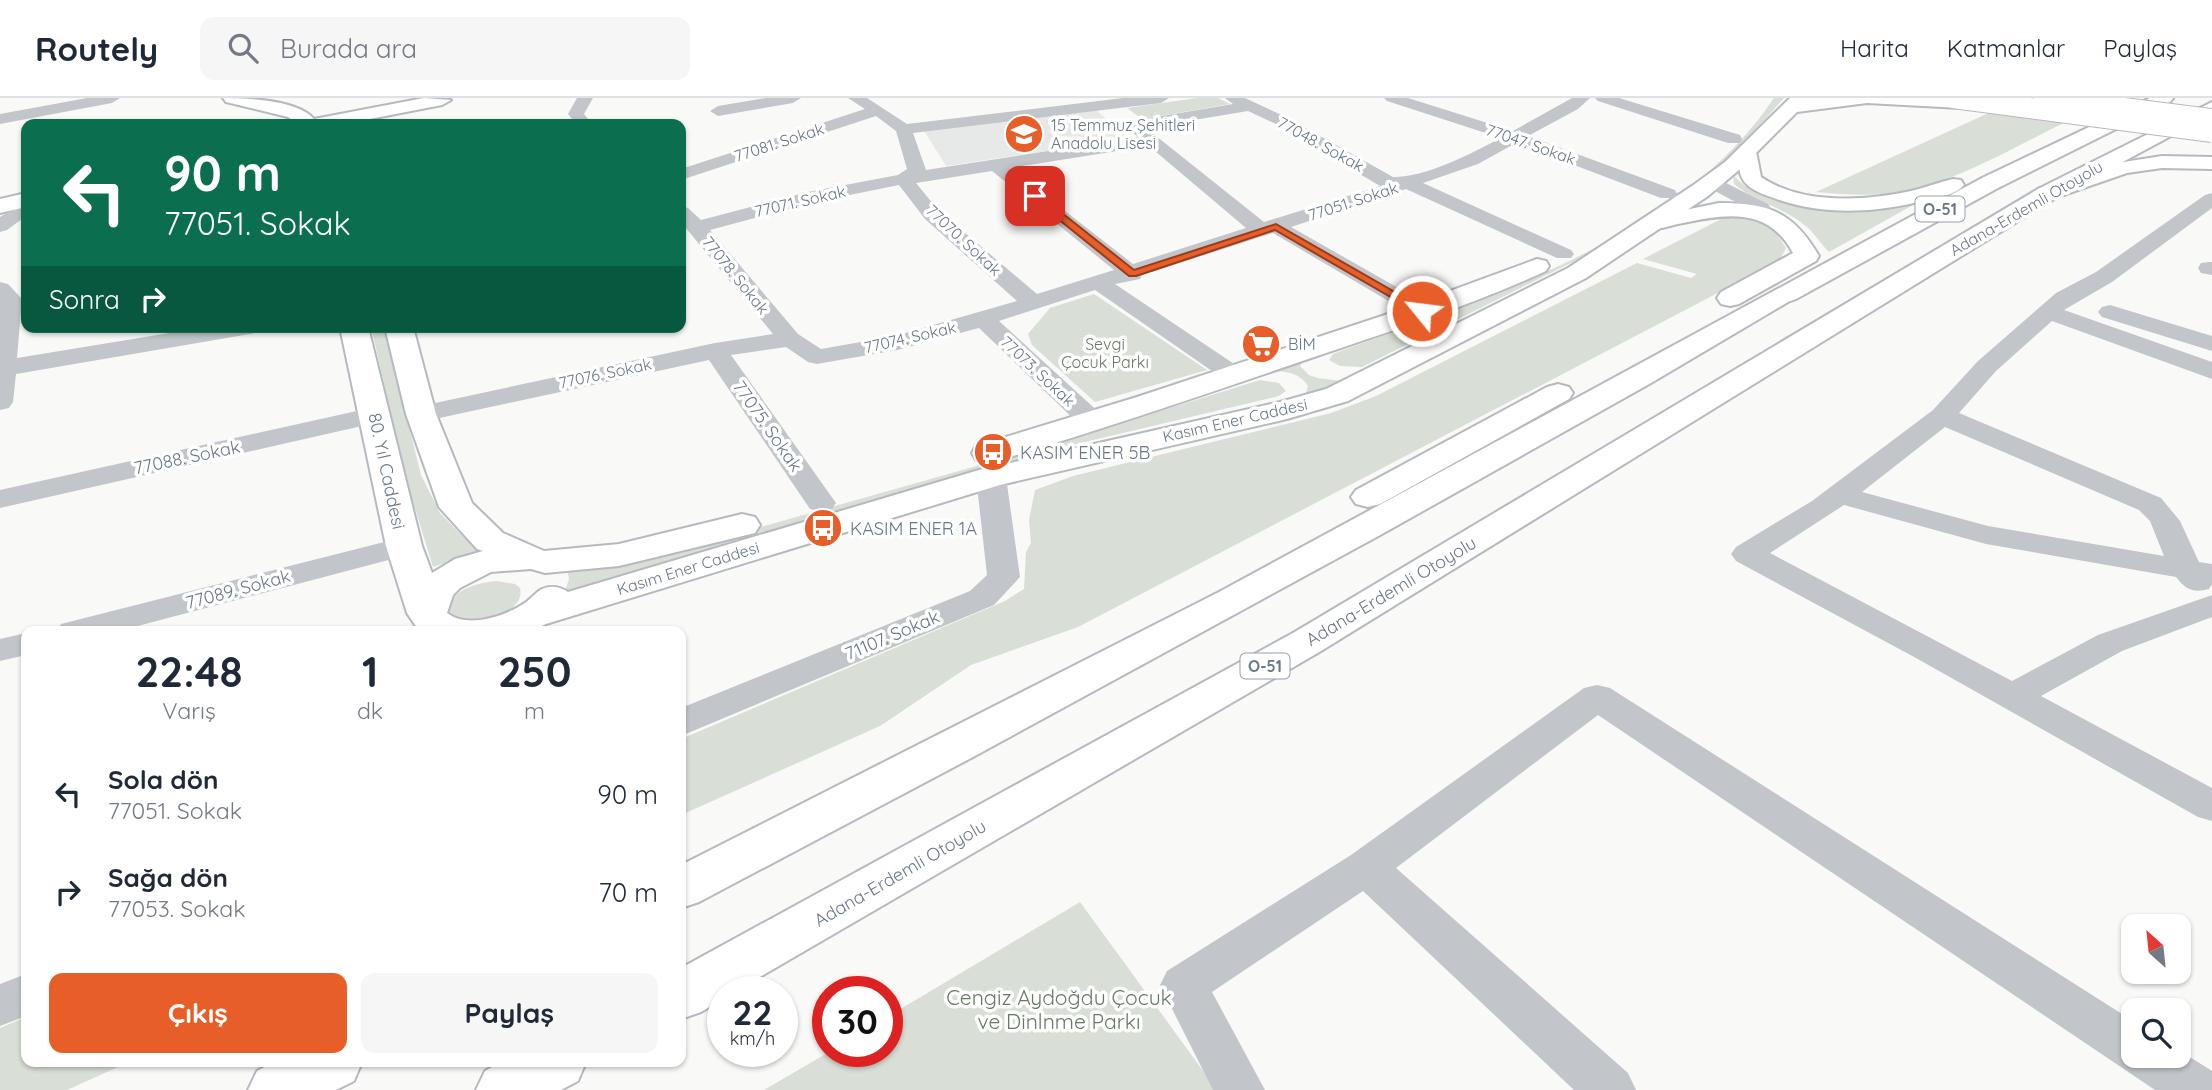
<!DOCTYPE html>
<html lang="tr">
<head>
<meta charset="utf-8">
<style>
	body { margin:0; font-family:Quicksand,sans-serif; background:#f6f6f7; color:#1f2937; height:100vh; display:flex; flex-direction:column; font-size:26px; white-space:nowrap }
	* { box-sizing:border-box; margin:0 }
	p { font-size:23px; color:#747a83 }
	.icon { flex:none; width:38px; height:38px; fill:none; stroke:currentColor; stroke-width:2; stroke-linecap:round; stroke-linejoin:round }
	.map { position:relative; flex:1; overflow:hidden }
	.side { position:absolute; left:21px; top:528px; width:665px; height:441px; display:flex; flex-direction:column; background:#fff; border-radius:14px; box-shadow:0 2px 5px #0004 }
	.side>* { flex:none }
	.guide { position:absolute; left:21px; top:21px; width:665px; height:214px; border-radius:14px; box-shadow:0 2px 5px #0004; background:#0b6e4f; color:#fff; overflow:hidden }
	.needle { width:46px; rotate:333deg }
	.buttons { position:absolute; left:2121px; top:816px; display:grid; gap:14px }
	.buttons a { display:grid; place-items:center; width:70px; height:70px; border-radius:14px; background:#fff; box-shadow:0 2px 5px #0004; font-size:35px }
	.speed { position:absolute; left:707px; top:878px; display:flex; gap:14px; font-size:35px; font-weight:700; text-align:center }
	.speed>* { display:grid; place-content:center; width:91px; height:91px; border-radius:50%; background:#fff; box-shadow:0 2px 5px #0004; line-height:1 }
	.speed small { font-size:18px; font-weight:400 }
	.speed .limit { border:10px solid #d22; background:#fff; color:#111 }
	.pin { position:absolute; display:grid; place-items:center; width:60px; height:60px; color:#fff; margin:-30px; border-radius:14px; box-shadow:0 4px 10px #0006 }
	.me { position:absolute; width:77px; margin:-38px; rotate:299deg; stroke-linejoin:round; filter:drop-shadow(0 0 5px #0008) }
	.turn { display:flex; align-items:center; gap:24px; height:147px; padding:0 28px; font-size:32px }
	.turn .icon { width:91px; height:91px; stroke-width:2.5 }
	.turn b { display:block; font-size:49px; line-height:60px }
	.then { display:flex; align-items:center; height:66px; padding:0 28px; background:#0003; gap:14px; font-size:26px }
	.eta { display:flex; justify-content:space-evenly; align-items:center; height:119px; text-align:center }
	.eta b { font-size:42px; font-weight:700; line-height:49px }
	.action { display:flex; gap:14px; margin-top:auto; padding:14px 28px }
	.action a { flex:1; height:80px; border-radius:14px; background:#e85e29; color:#fff; font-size:28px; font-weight:700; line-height:80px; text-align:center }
	.action a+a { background:#f6f6f7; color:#1f2937 }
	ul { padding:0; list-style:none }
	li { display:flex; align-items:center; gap:21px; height:98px; padding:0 28px }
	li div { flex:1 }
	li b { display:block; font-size:26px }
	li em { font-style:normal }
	header { display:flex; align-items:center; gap:42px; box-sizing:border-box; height:98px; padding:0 35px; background:#fff; border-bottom:2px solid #e0e1e3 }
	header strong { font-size:33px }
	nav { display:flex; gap:38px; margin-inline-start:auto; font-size:24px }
	.search { width:490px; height:63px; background:#f6f6f7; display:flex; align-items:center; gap:18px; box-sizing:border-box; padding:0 24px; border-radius:14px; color:#747a83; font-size:26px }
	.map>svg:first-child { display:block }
	.built { fill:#e7e8e8 }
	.green { fill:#d9ded6 }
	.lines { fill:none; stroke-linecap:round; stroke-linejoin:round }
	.major-casing { stroke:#b6babf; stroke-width:4 }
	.highway-casing { stroke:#b6b9bd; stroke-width:4 }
	.minor { fill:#c2c6cb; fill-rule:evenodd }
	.major { fill:#fff; fill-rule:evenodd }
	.highway { fill:#fff; fill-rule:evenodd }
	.rail-casing { stroke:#a3aab1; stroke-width:4.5 }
	.rail { stroke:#fff; stroke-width:2.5; stroke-dasharray:8; stroke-linecap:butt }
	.major-bridge-casing { stroke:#b6babf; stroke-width:22; stroke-linecap:butt }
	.highway-bridge-casing { stroke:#b6b9bd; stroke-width:22; stroke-linecap:butt }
	.major-bridge { stroke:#fff; stroke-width:20 }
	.highway-bridge { stroke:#fff; stroke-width:20 }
	.route { fill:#e85e29; stroke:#973d1b; stroke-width:2 }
	.labels { text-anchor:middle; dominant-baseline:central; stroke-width:7; stroke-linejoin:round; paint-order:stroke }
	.far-poi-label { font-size:16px; fill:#687889; stroke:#fff; text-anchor:start }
	.far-street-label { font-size:16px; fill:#687889; stroke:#fff }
	.shield { fill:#fff; stroke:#95a0ac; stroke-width:2 }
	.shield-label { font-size:16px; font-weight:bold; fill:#687889 }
	.far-park-label { font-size:16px; fill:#667a63; stroke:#fff }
	.street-label { font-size:18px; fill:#687889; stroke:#fff }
	.poi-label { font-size:18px; fill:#687889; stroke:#fff; text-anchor:start }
	.near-park-label { font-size:21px; fill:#667a63; stroke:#fff }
</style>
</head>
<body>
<header>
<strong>Routely</strong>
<div class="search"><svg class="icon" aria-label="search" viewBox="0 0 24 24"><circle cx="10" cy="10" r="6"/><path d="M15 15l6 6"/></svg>Burada ara</div>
<nav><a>Harita</a><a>Katmanlar</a><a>Paylaş</a></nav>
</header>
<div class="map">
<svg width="2212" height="992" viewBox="0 0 2212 992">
	<rect width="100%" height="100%" fill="#f9f9f7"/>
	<path class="built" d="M1092,8L1128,41L946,68L923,31Z"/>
	<g class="green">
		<path d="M1197,0H1218L1230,6L1142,21L1127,10Z"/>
		<path d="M1774,0H1784L1737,53L1709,79L1599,151L1362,269L1340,268L1329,262L1333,256C1485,200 1679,142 1774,0Z"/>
		<path d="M1993,13L2066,24C2009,51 1949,89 1886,96C1862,98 1839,96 1816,94Z"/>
		<path d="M1733,76C1763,117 1867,109 1913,107L1829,154C1821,146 1815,136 1807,129C1786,110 1755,104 1734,86Z"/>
		<path d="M1725,119C1756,122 1769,121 1786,150L1779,163L1078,529L971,567L880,628L681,717V641L1005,503L1024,491L1026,454L1031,445L1029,422L1035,392L1073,378L1331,315L1376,298L1637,165L1691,180L1697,176L1643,161Z"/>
		<path d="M1094,196L1207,272L1095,304L1032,247L1028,236L1050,210Z"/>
		<path d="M371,229H384L421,377L440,415L478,454L433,469L406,381Z"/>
		<path d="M1305,259L1300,268L1309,277L1318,280L1348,284L1300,300L1306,295L1308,288C1298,272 1280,273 1262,273Z"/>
		<path d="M1260,282L1279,285L1286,293L1279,298L1051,352L775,436L565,493L569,481L567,470L691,448L768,427L1047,348Z"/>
		<path d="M496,483L515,486L520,490C526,513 485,525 468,524C462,523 456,520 451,518L447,513C452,491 477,485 496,483Z"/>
		<path d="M1080,804L1217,992H764L829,954H887V919Z"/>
		<path d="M26,919V964H129L67,992H0V930Z"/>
	</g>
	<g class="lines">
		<g class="major-casing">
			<g id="major">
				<path d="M223,0C247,0 298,2 314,21L424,0L451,2L442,7L344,26H297L288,19L226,4Z"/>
				<path d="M1790,0H1961L1969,5L1960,10L1867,5L1797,14L1739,72L1708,98L1586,180L1348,303L1287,321L1000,387L546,526L529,534H420L407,515L386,448L340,229H368L422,448L432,475L455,461L483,453L477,451L439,409L406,316L385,229H413L436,316L472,405L503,435L544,453L619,446L742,416L755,419L760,427L755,435L619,468L545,475L531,471L491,474L460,490L453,497L447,515C468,531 505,518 525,505C531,501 536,494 542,491C552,487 560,489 568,494L979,372L1280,304L1326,291L1568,170L1692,88L1725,64Z"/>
				<path d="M2162,58L2212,59V71L2162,70L2127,75L2046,103L2038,101L2035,96L2038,91L2117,65Z"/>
				<path d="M26,95V109L0,115V101Z"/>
				<path d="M1537,161L1546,163L1549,168L1546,173C1472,207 1394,232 1317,258C1212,294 1106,330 1000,362L988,365L976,362L972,355L976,348L1137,299L1385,217Z"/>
			</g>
		</g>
		<g class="highway-casing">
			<g id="highway">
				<path d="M2150,0H2173L2170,4L1998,90L1796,201L1788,204L1651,285L1382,436L973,659L699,804L681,810V767L1219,494L1982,80Z"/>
				<path d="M2212,4V16L2054,101L1321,553L734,894H723V901L701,914L681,921V870L1293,535L2038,91Z"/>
				<path d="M1748,46L1755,48L1761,79C1802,107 1865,103 1911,93C1925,90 1939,84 1953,81L1961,82L1964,87C1957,96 1941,99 1930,101C1878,115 1822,119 1771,99C1755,93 1740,88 1739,68C1738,61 1737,54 1741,48Z"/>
				<path d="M1719,105C1770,105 1793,114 1819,158L1816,163L1739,206L1730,208L1721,206L1717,200L1721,194L1793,155C1769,110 1728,115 1683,125C1671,127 1658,133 1646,130L1643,125L1646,120Z"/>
				<path d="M1558,286L1569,289L1573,295L1569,301L1380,406L1368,409L1356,406L1351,399L1356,392L1547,289Z"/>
				<path d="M274,964H362L354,983L336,992H248L257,973Z"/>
				<path d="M501,964H586L578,983L561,992H476L485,973Z"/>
			</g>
		</g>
		<g class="minor">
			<path d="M87,0H120L112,5L0,26V16Z"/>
			<path d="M577,0H593L584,16L592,26H576L568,16Z"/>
			<path d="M766,0H801L793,5L718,18L710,13L718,8Z"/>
			<path d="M848,0H867L907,26L1123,0H1169L1161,5L913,35L926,72L1138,39L1124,27L1126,24L1233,6L1225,0H1245L1288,20L1393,79C1427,79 1470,56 1501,40L1387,3L1384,0H1408L1513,33L1572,0H1590L1578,11L1528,38L1675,92L1677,96L1675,100H1661L1516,45L1478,66L1423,85L1571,152L1574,156L1571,160H1557L1406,91L1291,129L1430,208L1433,213L1430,218H1414L1273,135L1142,177L1140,181L1115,186L1243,272L1247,277L1243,282L1234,285L1225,282L1095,192L999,223L1103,318L1107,324L1103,330L1093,332L1083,330L979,230L897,252L817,266L808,264L786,249L731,257L836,405L832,411L821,414L810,411L709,262L421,324L412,322L408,316L412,310L421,308L715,245L773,236L681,124V108L688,110L701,122L808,94L898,77L907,71L896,33L876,18L681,82V71L865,11ZM1248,13L1276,26L1380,88L1264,124L1146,30ZM1149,48L1246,130L1133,166L1010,70ZM992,73L1114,172L1037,196L939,113L916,85ZM899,87L925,121L1017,203L895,238L821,251L798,236L710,132L810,105Z"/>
			<path d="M1595,0H1619L1740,37L1742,41L1740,45H1728L1598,3Z"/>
			<path d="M1722,83L1768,106L1771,110L1761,116L1754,114L1715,93L1713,89Z"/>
			<path d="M2212,95V110L2112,184L2064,212L2212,264V281L2052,223L1996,273L1959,315L2161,400L2180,423L2199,464L2212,466V486L2209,491C2193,495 2186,492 2176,479L1986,446L1844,407L1770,455L2012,583L2098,537L2212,497V519L2122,553L2041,598L2212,690V723L2198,719L1916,560L1736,463L1731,456L1736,449L1812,403L1933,312L1978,263L2056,195L2096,174L2205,97ZM1945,329L2139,412L2150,423L2164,458L1988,428L1862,394Z"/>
			<path d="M26,103V118L7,132L0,134V119Z"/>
			<path d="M2209,164H2212V177L2201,175L2198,170L2201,165Z"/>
			<path d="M0,184L8,186L22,201L17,260L206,229H262L258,234L250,236L16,276L13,304L9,310L0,312Z"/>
			<path d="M2110,207L2212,238V253L2102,219L2098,214L2102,209Z"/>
			<path d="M375,309L384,311L388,317L384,323L0,410V392Z"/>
			<path d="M991,370L1001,373L1006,379L1020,479L994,507L681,638V610L970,493L987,477L976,379L981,373Z"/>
			<path d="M404,439L415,441L420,448L415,455L115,534H56L61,526Z"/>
			<path d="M26,535V557L0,563V541Z"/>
			<path d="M1597,587L1610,590L2133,923V957H2179V952L2212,973V992H2155L1598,617L1396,770L1628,975L1636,992H1574L1363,793L1212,894L1265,992H1213L1160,887L1167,873L1351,757L1584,590Z"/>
			<path d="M26,876V918L0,928V886Z"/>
		</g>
		<use href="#major" class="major"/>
		<use href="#highway" class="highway"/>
		<g class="rail-casing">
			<path id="rail" d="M1983,0L2212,30"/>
		</g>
		<use href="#rail" class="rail"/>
		<g class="major-bridge-casing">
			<path id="major-bridge" d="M2044,0L2212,21"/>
		</g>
		<g class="highway-bridge-casing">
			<path id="highway-bridge" d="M1953,0L2212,34"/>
		</g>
		<use href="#major-bridge" class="major-bridge"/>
		<use href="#highway-bridge" class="highway-bridge"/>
	</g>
	<path class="route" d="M1032,96H1038L1134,172L1276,126L1428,213L1418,215L1275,132L1136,178H1129L1032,100Z"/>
	<defs>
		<g id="school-disc" transform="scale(2.0125)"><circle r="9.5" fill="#e85e29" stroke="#fff"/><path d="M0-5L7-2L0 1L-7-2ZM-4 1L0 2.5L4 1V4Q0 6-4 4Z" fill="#fff"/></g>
		<g id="supermarket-disc" transform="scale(2.0125)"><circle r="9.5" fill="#e85e29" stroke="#fff"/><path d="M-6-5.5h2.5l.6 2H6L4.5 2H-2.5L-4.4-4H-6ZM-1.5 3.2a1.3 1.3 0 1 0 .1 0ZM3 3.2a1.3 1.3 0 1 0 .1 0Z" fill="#fff"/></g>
		<g id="bus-disc" transform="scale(2.0125)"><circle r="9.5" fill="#e85e29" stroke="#fff"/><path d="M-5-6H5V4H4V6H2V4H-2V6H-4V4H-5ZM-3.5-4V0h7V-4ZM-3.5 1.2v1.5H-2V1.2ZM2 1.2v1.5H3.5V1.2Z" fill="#fff"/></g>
	</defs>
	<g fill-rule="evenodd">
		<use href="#school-disc" x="1024" y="36"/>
		<use href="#supermarket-disc" x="1261" y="246"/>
		<use href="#bus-disc" x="993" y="354"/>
		<use href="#bus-disc" x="823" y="430"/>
	</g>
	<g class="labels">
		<g class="far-poi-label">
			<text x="1051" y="27">15 Temmuz Şehitleri<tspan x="1051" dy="18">Anadolu Lisesi</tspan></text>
			<text x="1288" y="246">BİM</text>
		</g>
		<g class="far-street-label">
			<text transform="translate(779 44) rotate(-18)">77081. Sokak</text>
			<text transform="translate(1321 46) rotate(29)">77048. Sokak</text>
			<text transform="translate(1531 46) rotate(19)">77047. Sokak</text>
			<text transform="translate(800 103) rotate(-13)">77071. Sokak</text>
			<text transform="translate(1353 103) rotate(-18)">77051. Sokak</text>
			<text transform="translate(2026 110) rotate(-30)">Adana-Erdemli Otoyolu</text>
			<text transform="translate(964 142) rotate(43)">77070. Sokak</text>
			<text transform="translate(736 177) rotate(51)">77078. Sokak</text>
			<text transform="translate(910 239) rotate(-13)">77074. Sokak</text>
			<text transform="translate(1038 273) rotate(43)">77073. Sokak</text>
			<text transform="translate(605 275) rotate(-12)">77076. Sokak</text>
			<text transform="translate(1235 322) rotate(-13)">Kasım Ener Caddesi</text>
			<text transform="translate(688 470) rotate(-17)">Kasım Ener Caddesi</text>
		</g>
		<g class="shield">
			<rect x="1915.5" y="98.5" width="49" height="25" rx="5"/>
			<rect x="1240.5" y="555.5" width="49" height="25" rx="5"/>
		</g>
		<g class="shield-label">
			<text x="1940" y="111">O-51</text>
			<text x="1265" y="568">O-51</text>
		</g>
		<g class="far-park-label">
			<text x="1105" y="246">Sevgi<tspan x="1105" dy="18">Çocuk Parkı</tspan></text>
		</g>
		<g class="street-label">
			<text transform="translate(768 328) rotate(55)">77075. Sokak</text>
			<text transform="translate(187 359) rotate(-12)">77088. Sokak</text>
			<text transform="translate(387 373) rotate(78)">80. Yıl Caddesi</text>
			<text transform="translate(238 491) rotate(-15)">77089. Sokak</text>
			<text transform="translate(1391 493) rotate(-31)">Adana-Erdemli Otoyolu</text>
			<text transform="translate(892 537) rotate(-23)">71107. Sokak</text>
			<text transform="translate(900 775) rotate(-30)">Adana-Erdemli Otoyolu</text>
		</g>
		<g class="poi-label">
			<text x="1020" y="354">KASIM ENER 5B</text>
			<text x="850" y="430">KASIM ENER 1A</text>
		</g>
		<g class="near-park-label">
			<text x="1059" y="899">Cengiz Aydoğdu Çocuk<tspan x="1059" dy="24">ve Dinlnme Parkı</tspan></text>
		</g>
	</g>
</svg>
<div class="buttons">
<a><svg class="needle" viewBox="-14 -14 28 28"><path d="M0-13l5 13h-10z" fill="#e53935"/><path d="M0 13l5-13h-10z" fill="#747a83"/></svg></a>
<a><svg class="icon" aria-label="search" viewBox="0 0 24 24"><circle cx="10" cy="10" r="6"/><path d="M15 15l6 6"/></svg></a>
</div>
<div class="speed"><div>22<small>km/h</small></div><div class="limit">30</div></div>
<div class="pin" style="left:1035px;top:98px;background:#d93025"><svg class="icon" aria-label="arrive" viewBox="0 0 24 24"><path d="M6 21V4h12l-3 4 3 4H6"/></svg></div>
<svg class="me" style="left:1422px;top:213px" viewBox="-20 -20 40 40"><circle r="17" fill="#e85e29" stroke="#fff" stroke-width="3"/><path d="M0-11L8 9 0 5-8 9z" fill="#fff"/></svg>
<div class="guide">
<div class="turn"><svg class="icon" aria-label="left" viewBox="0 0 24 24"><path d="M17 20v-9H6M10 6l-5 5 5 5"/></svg><div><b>90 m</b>77051. Sokak</div></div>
<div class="then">Sonra<svg class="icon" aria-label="right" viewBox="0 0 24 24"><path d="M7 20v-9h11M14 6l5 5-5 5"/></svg></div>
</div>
<section class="side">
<div class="eta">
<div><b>22:48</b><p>Varış</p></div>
<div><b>1</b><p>dk</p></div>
<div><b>250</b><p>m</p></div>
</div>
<ul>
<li><svg class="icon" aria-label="left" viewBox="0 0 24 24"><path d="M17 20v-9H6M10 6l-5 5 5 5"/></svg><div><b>Sola dön</b><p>77051. Sokak</p></div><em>90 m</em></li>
<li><svg class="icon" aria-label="right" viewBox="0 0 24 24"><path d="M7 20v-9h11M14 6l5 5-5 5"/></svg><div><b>Sağa dön</b><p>77053. Sokak</p></div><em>70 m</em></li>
</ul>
<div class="action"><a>Çıkış</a><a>Paylaş</a></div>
</section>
</div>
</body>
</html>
